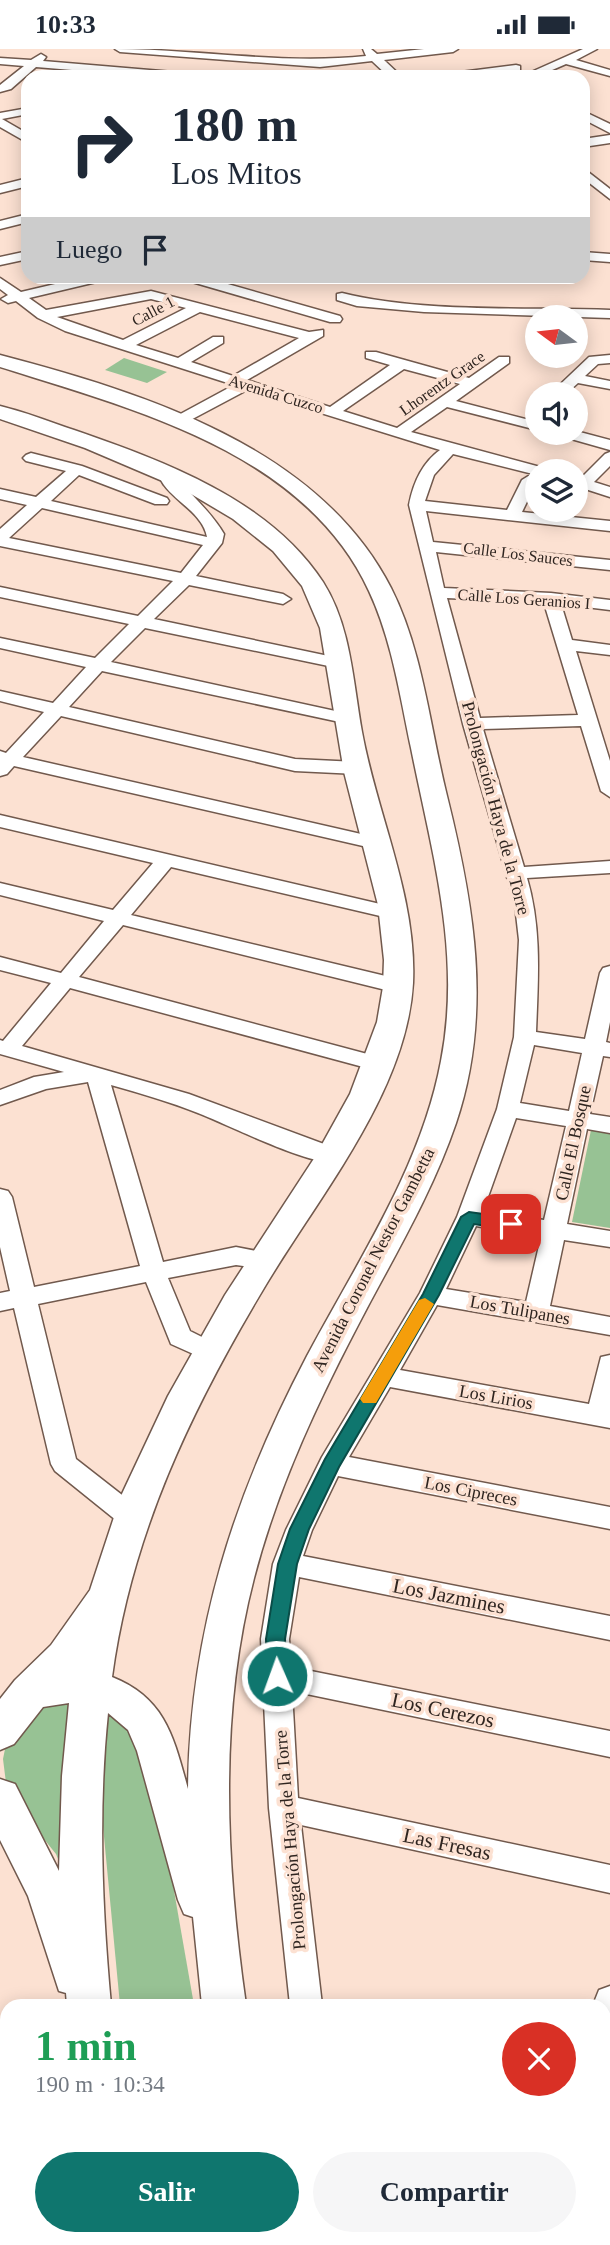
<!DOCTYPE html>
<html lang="es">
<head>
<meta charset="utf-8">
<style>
	body { margin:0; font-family:Georgia,serif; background:#f6f6f7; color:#1f2937; height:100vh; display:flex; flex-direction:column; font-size:26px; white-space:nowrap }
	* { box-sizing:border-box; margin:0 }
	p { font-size:23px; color:#747a83 }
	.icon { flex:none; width:38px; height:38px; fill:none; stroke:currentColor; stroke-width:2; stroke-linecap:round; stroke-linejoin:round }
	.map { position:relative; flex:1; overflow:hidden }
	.drawer { position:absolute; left:0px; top:1950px; width:611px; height:247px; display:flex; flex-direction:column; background:#fff; border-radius:21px 21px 0 0; box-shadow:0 4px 18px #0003 }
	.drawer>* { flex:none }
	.guide { position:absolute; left:21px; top:21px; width:569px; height:214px; border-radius:21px; box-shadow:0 4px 18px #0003; background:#fff; color:#1f2937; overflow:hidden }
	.needle { width:46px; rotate:285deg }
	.controls { position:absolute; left:525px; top:256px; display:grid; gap:14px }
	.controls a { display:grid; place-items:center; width:63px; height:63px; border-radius:50%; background:#fff; box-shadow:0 4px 18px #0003; font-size:35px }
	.pin { position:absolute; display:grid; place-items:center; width:60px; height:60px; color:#fff; margin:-30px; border-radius:14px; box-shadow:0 4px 10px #0006 }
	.me { position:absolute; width:77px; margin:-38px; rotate:358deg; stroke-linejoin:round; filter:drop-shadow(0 0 5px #0008) }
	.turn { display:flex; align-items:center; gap:24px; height:147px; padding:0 35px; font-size:32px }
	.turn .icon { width:91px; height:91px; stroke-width:2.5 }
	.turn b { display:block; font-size:49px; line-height:60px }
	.then { display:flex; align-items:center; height:66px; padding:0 35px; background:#0003; gap:14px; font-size:26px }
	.round { display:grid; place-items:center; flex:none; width:74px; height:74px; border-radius:37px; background:#f6f6f7 }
	.summary { display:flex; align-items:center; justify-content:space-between; height:119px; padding:0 35px }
	h1 { font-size:42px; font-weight:700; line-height:52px; color:#1e9e55 }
	.primary-button { display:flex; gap:14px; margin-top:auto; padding:14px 35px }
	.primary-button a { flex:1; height:80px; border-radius:42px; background:#0f766e; color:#fff; font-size:28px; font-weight:700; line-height:80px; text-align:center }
	.primary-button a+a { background:#f6f6f7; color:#1f2937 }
	.status { display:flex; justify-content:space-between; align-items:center; height:49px; padding:0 35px; background:#fff; direction:ltr }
	.status svg { height:19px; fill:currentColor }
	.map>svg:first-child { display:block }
	.green { fill:#97c294 }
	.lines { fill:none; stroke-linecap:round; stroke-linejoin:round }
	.minor-casing { stroke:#71594d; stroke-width:3 }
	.highway-casing { stroke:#71594d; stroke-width:3 }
	.minor { fill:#fff; fill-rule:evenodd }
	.highway { fill:#fff; fill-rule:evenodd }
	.route { fill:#0f766e; stroke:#0a4d48; stroke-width:2 }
	.slow { fill:#f59e0b }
	.labels { text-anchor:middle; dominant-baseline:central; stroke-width:7; stroke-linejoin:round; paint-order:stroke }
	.far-street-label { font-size:16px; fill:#2f2520; stroke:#fce1d2 }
	.street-label { font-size:18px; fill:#2f2520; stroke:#fce1d2 }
	.near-street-label { font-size:21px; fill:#2f2520; stroke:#fce1d2 }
</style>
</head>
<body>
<div class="status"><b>10:33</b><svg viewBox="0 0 49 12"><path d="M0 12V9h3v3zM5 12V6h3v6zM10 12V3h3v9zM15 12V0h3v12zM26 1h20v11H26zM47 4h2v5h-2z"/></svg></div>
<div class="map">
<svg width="610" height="2196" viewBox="0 0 610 2196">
	<rect width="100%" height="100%" fill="#fce1d2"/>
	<g class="green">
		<path d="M124,309L167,323L147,334L105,321Z"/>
		<path d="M591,1081L610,1084V1179L572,1173Z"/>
		<path d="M78,1653L73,1847L56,1805L11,1749L6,1734L3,1710L6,1695L41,1655Z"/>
		<path d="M102,1654L137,1680L163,1779L194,1956H120L101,1756Z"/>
		<path d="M165,2189H283L286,2196H166Z"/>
	</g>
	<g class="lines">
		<g class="minor-casing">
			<g id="minor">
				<path d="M115,0C198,0 282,16 366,7L363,0H371L377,5L424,0H458L453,3L384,11L402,28H389L372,12L320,18L120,3Z"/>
				<path d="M583,0H597L576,11L610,21V27L566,15L536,28H520Z"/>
				<path d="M41,5L46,8L43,12L197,25L203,28H156L36,18L11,40L0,43V36L24,17L0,15V9L31,11Z"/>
				<path d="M516,16L520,17V21L471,28H439L445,25Z"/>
				<path d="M28,59V65L2,70L28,85V94L0,78V64Z"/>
				<path d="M583,62L610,75V84L583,70Z"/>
				<path d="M610,86V94L583,98V90Z"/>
				<path d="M583,119L610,140V150L583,129Z"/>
				<path d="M28,129V137L0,144V136Z"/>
				<path d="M28,165V173L0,180V172Z"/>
				<path d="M28,202V210L0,216V208Z"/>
				<path d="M583,203L610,205V213L583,211Z"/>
				<path d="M85,228H107L105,231L29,249L46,261L151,242L309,283L323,281V287L247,331L330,358L390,316L366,309V303H376L469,329L499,308H509V314L456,352L537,373V381L447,358L411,383L544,419L547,422H537V426L453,405L434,426L425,452L507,461L522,431L530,426L535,428L537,432L522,463L610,472V482L426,462L433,493L610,511V521L436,503L444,539L551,544L610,551V561L561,555L572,591L610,596V606L576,602L610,712V748L601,742L581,677L483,680L524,818L610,812V824L527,829C542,880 538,930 536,983L585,990L600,924L603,919L610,917V973L606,993L610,994V1008L603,1007L590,1065L610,1068V1084L587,1080L567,1175L610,1182V1198L564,1191L550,1257L610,1268V1286L437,1256L400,1321L589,1355L601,1308L610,1306V1379L390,1338L349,1408L610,1458V1480L338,1427L312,1481L303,1507L610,1567V1591L299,1528L289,1590L291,1618L610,1682V1708L292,1642L298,1749L610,1816V1844L301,1776L322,1956H290L269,1759L261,1590L273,1515L286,1481L322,1408L420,1244L457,1168L497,1060L514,988L519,891L515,856L463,675L409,456C413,435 422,414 440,401L247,341L183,375H173L171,372L173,369L234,336L65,282L38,269L16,252L8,254L1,250L8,246L0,240V229L21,243ZM151,250L186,259L123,291L57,268ZM200,263L299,289L233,327L191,313L223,294V288H213L178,309L136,296ZM404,320L460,335L397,379L343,362ZM447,549L544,554L578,666L480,669ZM534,996L582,1004L569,1062L520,1054ZM516,1069L566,1077L544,1171L483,1162ZM476,1177L541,1188L526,1253L446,1240Z"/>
				<path d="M183,228H203L340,267L342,270L340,273H330L185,231Z"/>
				<path d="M342,244C422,264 526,258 610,261V269L424,263L357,257L337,251V245Z"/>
				<path d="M610,306V314L598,315L585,327L610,332V340L578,334L566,345H550L589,308Z"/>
				<path d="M576,382L610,391V401L557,386L555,383Z"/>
				<path d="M610,403V417L594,433L610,438V448L576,437V427L581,429L605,405Z"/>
				<path d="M31,404L82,417L167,449L169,452L167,455H155L79,426L51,452L207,488C203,465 176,453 164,436C161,432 159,426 156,421L164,416L169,418C185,442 209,459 224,485L222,494L196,527L283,545L291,550L283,555L189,536L154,570L338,609L347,614L338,619L145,579L111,613L349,665L358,670L349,675L102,622L69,658L295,710L357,713L366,719L357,725L295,722L61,667L23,708L383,790L386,794L383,798L376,800L14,717L7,725L0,727V702L6,704L44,663L0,652V642L53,654L86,618L0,599V589L95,609L129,575L0,548V538L138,567L173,532L0,497V480L27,456L0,450V440L36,448L66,422L26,412L23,409L26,406ZM42,459L203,496L181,524L9,489Z"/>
				<path d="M0,766L393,858L400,860L403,864L400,868L393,870L171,818L131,866L398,930L405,932L409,937L405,942L398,944L123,876L79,928L386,1010L389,1015L386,1020L378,1022L70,939L22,997L189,1045L340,1101L343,1107L340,1113C315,1120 227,1075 198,1064C170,1053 140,1044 111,1036L163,1213L236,1198L272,1205L276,1211L272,1217L264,1220L236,1216L168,1229L190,1282L218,1296L221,1303L218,1310L209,1312L171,1295L146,1233L38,1255L76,1410L140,1460L144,1468L140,1476L131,1479L122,1476L55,1422L51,1415L14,1259L0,1262V1244L10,1242L0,1198V1140L8,1142L12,1148L34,1238L140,1217L88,1033L46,1040L0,1056V1041L34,1028L64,1023L0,1005V991L3,992L51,934L0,921V908L61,924L104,872L0,846V834L113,861L153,814L0,778Z"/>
				<path d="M610,1937V2003L604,2006V1956H593L599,1941Z"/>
				<path d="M604,2025L610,2027V2059L604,2057Z"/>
				<path d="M334,2189H368L370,2196H336Z"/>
				<path d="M489,2189H547L549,2196H492Z"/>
			</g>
		</g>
		<g class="highway-casing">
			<g id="highway">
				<path d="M0,306C144,344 319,398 391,539C423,602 430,679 447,747C474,856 493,964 456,1074C434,1139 399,1199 367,1259C321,1346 279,1433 254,1529C218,1667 226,1816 246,1956H202L193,1868L184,1865L178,1851L137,1702L128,1681L108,1664C98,1762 102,1858 111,1956H67L66,1944L59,1942L28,1847L0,1791V1730L15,1735L59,1822L62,1727L69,1654L43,1658L14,1695L0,1701V1650L15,1631L51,1596L90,1541L121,1447L168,1347L225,1246L315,1108L350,1045L377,973L383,938L384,911L378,856L344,723L320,579L302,537L273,502L233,470L186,442L85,399L0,370V357C25,363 50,373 74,381C163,412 269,450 323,533C351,577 353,633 362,683C377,766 417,848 413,934C407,1043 318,1148 264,1239C191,1361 131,1486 112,1628C166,1649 174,1690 188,1740C190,1582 234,1446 307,1307C357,1213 421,1119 441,1012C462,905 432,804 411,699C400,647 392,591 369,542C305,403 133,360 0,318Z"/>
				<path d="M114,2189H162L164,2196H116Z"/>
				<path d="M275,2189H323L326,2196H278Z"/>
			</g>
		</g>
		<use href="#minor" class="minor"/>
		<use href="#highway" class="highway"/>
	</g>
	<path class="route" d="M469,1163L511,1169L519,1175L511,1181L474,1175L439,1246L339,1418L309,1480L297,1515L285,1590L287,1627L284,1633L277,1636L270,1633L267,1627L266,1590L278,1515L290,1480L325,1410L423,1245L461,1168Z"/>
	<path class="slow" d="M425,1249L434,1255L376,1354H363L360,1350L363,1345L419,1251Z"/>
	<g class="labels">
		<g class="far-street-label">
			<text transform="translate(153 262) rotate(-28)">Calle 1</text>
			<text transform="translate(442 334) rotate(-35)">Lhorentz Grace</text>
			<text transform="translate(276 345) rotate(17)">Avenida Cuzco</text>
			<text transform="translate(518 505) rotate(7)">Calle Los Sauces</text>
			<text transform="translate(524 550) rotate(4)">Calle Los Geranios I</text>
		</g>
		<g class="street-label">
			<text transform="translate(496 759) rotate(75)">Prolongación Haya de la Torre</text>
			<text transform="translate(573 1094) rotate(-78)">Calle El Bosque</text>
			<text transform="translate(373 1211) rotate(-63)">Avenida Coronel Nestor Gambetta</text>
			<text transform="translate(520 1261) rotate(10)">Los Tulipanes</text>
			<text transform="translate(496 1348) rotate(10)">Los Lirios</text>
			<text transform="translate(471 1442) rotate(11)">Los Cipreces</text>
			<text transform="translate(290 1791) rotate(-95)">Prolongación Haya de la Torre</text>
		</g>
		<g class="near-street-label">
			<text transform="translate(449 1547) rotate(11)">Los Jazmines</text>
			<text transform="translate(443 1661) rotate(12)">Los Cerezos</text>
			<text transform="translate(447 1795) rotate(12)">Las Fresas</text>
		</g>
	</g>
</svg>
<div class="controls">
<a><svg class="needle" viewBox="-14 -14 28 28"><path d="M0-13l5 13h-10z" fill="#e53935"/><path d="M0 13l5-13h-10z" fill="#747a83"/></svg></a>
<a><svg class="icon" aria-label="sound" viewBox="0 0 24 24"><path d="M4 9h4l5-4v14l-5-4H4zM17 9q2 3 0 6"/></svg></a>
<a><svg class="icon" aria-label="layers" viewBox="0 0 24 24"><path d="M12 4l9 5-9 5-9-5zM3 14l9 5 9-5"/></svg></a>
</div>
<div class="pin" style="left:511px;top:1175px;background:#d93025"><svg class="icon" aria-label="arrive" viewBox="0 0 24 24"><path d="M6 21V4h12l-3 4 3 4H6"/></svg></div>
<svg class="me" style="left:277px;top:1627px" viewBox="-20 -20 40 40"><circle r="17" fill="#0f766e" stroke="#fff" stroke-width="3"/><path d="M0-11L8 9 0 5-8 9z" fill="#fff"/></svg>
<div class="guide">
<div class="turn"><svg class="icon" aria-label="right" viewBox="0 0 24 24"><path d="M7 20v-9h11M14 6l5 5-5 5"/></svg><div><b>180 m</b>Los Mitos</div></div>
<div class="then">Luego<svg class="icon" aria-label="arrive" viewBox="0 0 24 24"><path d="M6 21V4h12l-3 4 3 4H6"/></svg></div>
</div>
<section class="drawer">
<div class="summary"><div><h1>1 min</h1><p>190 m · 10:34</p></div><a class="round" style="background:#d93025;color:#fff"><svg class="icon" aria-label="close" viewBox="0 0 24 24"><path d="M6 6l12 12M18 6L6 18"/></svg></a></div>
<div class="primary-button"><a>Salir</a><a>Compartir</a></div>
</section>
</div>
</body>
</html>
